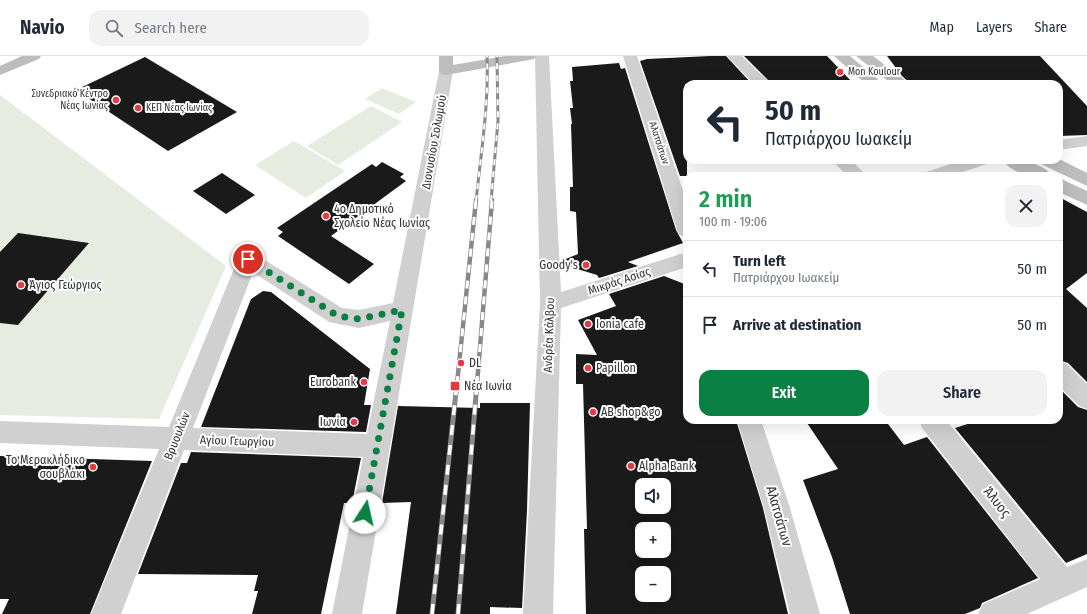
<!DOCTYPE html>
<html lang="en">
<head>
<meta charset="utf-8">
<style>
	body { margin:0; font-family:"Fira Sans Condensed",sans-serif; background:#f2f2f3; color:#1f2937; height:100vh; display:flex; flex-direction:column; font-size:15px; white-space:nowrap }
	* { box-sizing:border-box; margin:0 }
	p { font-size:13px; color:#747a83 }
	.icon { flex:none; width:22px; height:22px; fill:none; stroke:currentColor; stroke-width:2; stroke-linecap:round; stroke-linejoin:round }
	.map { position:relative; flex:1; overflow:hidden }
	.details { position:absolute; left:683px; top:116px; width:380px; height:252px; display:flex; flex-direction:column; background:#fff; border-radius:12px; box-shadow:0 4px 16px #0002 }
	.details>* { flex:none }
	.top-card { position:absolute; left:683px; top:24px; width:380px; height:84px; border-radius:12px; box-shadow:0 4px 16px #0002; background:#fff; color:#1f2937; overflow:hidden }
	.controls { position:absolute; left:635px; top:422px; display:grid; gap:8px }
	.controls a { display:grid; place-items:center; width:36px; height:36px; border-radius:8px; background:#fff; box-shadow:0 4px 16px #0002; font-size:20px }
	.pin { position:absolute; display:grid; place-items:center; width:34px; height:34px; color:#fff; margin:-17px; border:2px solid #fff; border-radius:50%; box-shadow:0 1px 4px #0007 }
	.me { position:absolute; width:44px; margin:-22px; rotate:10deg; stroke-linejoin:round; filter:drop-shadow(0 0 3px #0008) }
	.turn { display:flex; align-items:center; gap:14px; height:84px; padding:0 16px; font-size:18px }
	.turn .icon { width:52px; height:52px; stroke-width:2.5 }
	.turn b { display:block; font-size:28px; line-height:34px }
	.round { display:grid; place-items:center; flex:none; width:42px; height:42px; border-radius:12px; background:#f2f2f3 }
	.headline { display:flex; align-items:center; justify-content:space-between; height:68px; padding:0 16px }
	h1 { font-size:24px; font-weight:600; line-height:30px; color:#1e9e55 }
	.cta { display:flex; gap:8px; margin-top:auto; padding:8px 16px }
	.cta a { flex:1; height:46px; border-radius:12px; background:#0b8043; color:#fff; font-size:16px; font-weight:600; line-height:46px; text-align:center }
	.cta a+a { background:#f2f2f3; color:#1f2937 }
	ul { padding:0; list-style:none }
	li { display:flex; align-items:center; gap:12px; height:56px; padding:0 16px; border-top:1px solid #e0e1e3 }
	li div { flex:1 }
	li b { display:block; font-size:15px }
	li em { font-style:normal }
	header { display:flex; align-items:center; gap:24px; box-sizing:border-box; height:56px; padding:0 20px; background:#fff; border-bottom:1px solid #e0e1e3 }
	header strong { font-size:19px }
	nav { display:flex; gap:22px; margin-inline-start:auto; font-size:14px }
	.search { width:280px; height:36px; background:#f2f2f3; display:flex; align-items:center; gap:10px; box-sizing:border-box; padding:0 14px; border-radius:12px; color:#747a83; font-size:15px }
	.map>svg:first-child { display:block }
	.green { fill:#e6ecdf }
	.building { fill:#1a1a1a; fill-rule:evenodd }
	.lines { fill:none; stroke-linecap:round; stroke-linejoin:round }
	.street { fill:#d0d0d0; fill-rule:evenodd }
	.secondary { fill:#bdbdbd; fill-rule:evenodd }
	.rail-far2-casing { stroke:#888; stroke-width:3 }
	.rail-far1-casing { stroke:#888; stroke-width:4.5 }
	.rail-casing { stroke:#888; stroke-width:5 }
	.rail-far2 { stroke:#fff; stroke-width:2; stroke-dasharray:6; stroke-linecap:butt }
	.rail-far1 { stroke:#fff; stroke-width:3; stroke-dasharray:8; stroke-linecap:butt }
	.rail { stroke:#fff; stroke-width:3.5; stroke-dasharray:10; stroke-linecap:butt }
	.route { stroke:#0b8043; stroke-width:7; stroke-dasharray:0 12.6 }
	.poi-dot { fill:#e63946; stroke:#fff; stroke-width:1.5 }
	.labels { text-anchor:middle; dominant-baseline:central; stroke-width:4; stroke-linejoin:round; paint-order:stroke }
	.far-poi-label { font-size:10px; fill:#333; stroke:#fff; text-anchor:start }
	.far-street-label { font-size:10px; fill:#333; stroke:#fff }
	.street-label { font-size:12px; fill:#333; stroke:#fff }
	.poi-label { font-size:12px; fill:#333; stroke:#fff; text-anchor:start }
	.near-street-label { font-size:14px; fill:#333; stroke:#fff }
</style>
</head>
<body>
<header>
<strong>Navio</strong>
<div class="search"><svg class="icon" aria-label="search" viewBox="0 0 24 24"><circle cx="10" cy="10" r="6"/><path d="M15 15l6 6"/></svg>Search here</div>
<nav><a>Map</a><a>Layers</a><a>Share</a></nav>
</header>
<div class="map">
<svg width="1087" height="558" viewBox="0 0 1087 558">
	<rect width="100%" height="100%" fill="#fff"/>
	<g class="green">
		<path d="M382,32L416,46L399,58L365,43Z"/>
		<path d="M0,39L226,210L159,363L0,359Z"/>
		<path d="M371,50L402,66L338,109L307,90Z"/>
		<path d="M294,85L345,115L306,142L255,109Z"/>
	</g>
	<g class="building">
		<path d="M710,0H726L752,28H685L687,33V120H680L640,5L647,3Z"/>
		<path d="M744,0H827L854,28H772Z"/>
		<path d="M887,0H1040L1087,50V79L1059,80V28H911L902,20Z"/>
		<path d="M145,1L237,56L168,95L76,34Z"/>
		<path d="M619,7L621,13L625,12L676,174L683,187L628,206L638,210L599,222L597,219L561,208V205L578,198L576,156L570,155V131H573L571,68H572L570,52H573L570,25H573L572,11Z"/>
		<path d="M382,106L404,118L400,121L406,125L331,180L374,208L349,228L278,180L283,176L277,172L372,108L376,111Z"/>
		<path d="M222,117L255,139L226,158L193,135Z"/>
		<path d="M1059,141L1087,156V217L1066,233L1087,252V326L1068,307L1059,304Z"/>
		<path d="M18,177L89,187L18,269L0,267V196Z"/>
		<path d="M664,220L687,229V364H736L763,452L788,558H586L584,473H587L583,328H576V298L597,299L578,264L616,250L609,238ZM642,429H664V451H642ZM642,473H664V495H642ZM642,517H664V539H642Z"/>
		<path d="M263,235L271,236L370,313L364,349H371L366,376L201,371L251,243Z"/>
		<path d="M1059,332L1078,351L1087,354V498L1066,507L955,372L980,364H1059Z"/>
		<path d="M480,347H530L527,454L522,552L490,551V558H396L411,446L382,447L398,350L480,352Z"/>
		<path d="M805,364H885L904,389L927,381L1038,522L982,547L980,552L965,558H850L832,501L803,424L838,413Z"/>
		<path d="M191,396L361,402L352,447H344L321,558H252L258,535H254L258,519L138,518L181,407H187Z"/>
		<path d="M0,400L152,405L90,558H2L9,543H0Z"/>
	</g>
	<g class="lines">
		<g class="street">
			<path d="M535,0H549L561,236L687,196V211L561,252L553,558H523L540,247Z"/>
			<path d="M623,0H637L687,146V181L680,179L677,174Z"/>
			<path d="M727,0H742L771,28H754Z"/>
			<path d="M446,11L451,12L453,15L362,558H332L363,401L184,394L121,558H91L159,393L0,387V365L169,371L238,203L241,198L248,196L255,198L342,252L359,254L393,247L439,15L441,12ZM253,216L329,266L359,272L390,265L367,378L193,372Z"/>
			<path d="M1087,80V90L1059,94V84Z"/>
			<path d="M832,104H851L867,120H847Z"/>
			<path d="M963,104H990L987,108L951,120H923L926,116Z"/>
			<path d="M1059,305L1067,308L1087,328V353L1079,350L1059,330Z"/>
			<path d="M737,364H761L790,452L820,558H790L764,452Z"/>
			<path d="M919,364H946L1067,511L1087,503V531L1027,558H978L983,548L1040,523L922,372Z"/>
		</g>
		<g class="secondary">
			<path d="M22,0H41L39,3L0,19V10Z"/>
			<path d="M439,0H453V9L505,0H536L534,3L529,4L446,19L441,18L439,15Z"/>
			<path d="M834,0H850L881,26L879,28H866Z"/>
			<path d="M856,0H873L910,28H892Z"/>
			<path d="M1059,103L1087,117V130L1041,108L1038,104Z"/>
			<path d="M1003,104C1019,104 1042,105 1052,120C1036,120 1013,120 1003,104Z"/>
			<path d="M1059,122L1087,135V149L1059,136Z"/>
		</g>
		<g class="rail-far2-casing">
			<g id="rail-far2">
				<path d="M476,145C481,97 489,48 487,0"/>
				<path d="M491,145L498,65L497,0"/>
			</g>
		</g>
		<g class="rail-far1-casing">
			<g id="rail-far1">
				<path d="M457,328L476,144"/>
				<path d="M477,328L492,144"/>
			</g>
		</g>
		<g class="rail-casing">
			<g id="rail">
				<path d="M432,558L457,327"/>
				<path d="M458,558L477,327"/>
			</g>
		</g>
		<use href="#rail-far2" class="rail-far2"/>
		<use href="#rail-far1" class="rail-far1"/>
		<use href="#rail" class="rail"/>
	</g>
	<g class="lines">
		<path class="route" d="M248,203L338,260L359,263L402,254L365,457"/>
	</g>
	<g class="poi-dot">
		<circle cx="840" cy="16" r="4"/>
		<circle cx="116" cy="44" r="4"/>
		<circle cx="138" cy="52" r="4"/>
		<circle cx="326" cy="160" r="4"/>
		<circle cx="586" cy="209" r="4"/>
		<circle cx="21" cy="229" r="4"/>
		<circle cx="588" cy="268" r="4"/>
		<circle cx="461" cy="307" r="4"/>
		<circle cx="588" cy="312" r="4"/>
		<circle cx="364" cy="326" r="4"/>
		<rect x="450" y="325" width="10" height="10" rx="2"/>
		<circle cx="593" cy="356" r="4"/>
		<circle cx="354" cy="366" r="4"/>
		<circle cx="631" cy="410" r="4"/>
		<circle cx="93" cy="411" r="4"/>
	</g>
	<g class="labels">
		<g class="far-poi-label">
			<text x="848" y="16">Mon Koulour</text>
			<text x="108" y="38" text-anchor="end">Συνεδριακό Κέντρο<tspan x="108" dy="12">Νέας Ιωνίας</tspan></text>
			<text x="146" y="52">ΚΕΠ Νέας Ιωνίας</text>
		</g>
		<g class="far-street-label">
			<text transform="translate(659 87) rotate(72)">Αλατσάτων</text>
		</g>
		<g class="street-label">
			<text transform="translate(434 86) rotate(-80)">Διονυσίου Σολωμού</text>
			<text transform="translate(619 225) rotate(-18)">Μικράς Ασίας</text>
			<text transform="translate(549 279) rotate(-88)">Ανδρέα Κάλβου</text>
			<text transform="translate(177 380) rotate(-68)">Βρυουλών</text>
			<text transform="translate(237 385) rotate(2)">Αγίου Γεωργίου</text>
		</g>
		<g class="poi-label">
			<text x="334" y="153">4ο Δημοτικό<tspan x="334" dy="14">Σχολείο Νέας Ιωνίας</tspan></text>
			<text x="578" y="209" text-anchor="end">Goody's</text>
			<text x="29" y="229">Άγιος Γεώργιος</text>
			<text x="596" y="268">Ionia cafe</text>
			<text x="469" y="307">DL</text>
			<text x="596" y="312">Papillon</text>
			<text x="356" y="326" text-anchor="end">Eurobank</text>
			<text x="464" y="330">Νέα Ιωνία</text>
			<text x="601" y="356">ΑΒ shop&amp;go</text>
			<text x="346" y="366" text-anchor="end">Ιωνία</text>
			<text x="85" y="404" text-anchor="end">Το Μερακλήδικο<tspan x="85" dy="14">σουβλάκι</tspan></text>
			<text x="639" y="410">Alpha Bank</text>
		</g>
		<g class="near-street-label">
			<text transform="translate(997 446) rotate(52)">Άλυος</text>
			<text transform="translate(779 460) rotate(74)">Αλατσάτων</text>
		</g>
	</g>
</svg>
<div class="controls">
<a><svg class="icon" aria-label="sound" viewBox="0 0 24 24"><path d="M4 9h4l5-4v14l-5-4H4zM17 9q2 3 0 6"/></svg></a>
<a>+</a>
<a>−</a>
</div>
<div class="pin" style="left:248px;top:203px;background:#d93025"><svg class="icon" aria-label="arrive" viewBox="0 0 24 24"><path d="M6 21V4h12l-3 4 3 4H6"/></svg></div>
<svg class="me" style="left:365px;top:457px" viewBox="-20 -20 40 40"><circle r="19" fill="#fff"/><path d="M0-13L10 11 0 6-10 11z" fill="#0b8043"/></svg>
<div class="top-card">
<div class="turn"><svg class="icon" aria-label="left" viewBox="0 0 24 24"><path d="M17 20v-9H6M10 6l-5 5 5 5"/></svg><div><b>50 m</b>Πατριάρχου Ιωακείμ</div></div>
</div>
<section class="details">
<div class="headline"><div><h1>2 min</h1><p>100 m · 19:06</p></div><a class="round"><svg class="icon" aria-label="close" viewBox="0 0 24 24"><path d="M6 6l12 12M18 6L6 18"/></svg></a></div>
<ul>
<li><svg class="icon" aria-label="left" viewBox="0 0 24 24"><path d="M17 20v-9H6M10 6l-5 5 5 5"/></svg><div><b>Turn left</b><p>Πατριάρχου Ιωακείμ</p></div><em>50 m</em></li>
<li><svg class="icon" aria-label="arrive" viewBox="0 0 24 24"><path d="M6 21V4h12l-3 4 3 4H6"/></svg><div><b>Arrive at destination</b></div><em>50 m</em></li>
</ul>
<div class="cta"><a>Exit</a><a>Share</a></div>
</section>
</div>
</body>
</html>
